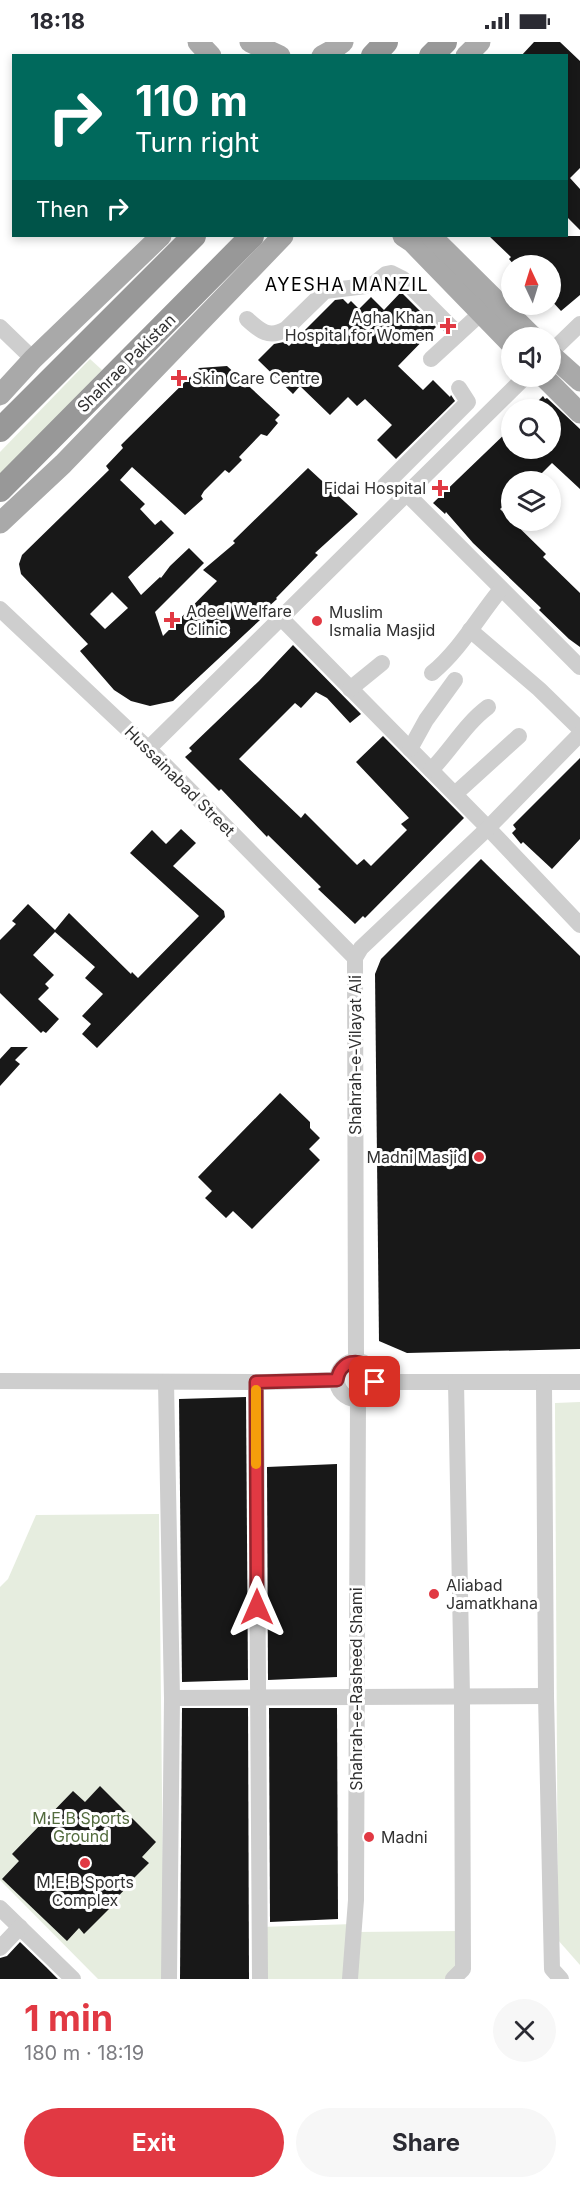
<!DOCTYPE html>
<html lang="en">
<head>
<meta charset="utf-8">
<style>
	body { margin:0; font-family:Inter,sans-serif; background:#f7f7f7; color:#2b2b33; height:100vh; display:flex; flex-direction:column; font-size:22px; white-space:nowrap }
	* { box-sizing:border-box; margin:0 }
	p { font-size:20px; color:#7c7c81 }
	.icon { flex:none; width:33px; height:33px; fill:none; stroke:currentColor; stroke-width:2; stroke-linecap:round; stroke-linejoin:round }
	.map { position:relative; height:1937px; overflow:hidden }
	.drawer { display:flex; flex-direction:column; background:#fff; flex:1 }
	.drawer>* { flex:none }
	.hud { position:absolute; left:12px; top:12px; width:556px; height:183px; border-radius:0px; box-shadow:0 3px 9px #0003; background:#00695c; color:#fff; overflow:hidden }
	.needle { width:39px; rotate:356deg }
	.fabs { position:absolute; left:501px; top:213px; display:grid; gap:12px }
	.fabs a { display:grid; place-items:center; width:60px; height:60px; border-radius:50%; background:#fff; box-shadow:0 3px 9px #0003; font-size:30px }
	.pin { position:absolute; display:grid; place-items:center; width:51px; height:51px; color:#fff; margin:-26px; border-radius:12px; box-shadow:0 3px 9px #0006 }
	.me { position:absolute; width:66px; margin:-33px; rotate:0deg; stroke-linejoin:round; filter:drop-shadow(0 0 4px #0008) }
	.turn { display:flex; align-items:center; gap:21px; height:126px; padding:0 24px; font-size:27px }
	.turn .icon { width:78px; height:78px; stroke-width:2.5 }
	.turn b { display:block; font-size:42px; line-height:51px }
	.then { display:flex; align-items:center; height:57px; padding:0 24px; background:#0003; gap:12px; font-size:22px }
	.round { display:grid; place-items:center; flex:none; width:63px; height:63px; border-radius:32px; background:#f7f7f7 }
	.headline { display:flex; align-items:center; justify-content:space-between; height:102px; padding:0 24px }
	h1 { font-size:36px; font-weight:700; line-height:45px; color:#e13943 }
	.primary-button { display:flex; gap:12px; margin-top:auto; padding:12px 24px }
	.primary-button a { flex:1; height:69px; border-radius:36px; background:#e13943; color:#fff; font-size:24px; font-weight:700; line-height:69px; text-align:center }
	.primary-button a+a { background:#f7f7f7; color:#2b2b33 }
	.status { display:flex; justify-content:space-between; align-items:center; height:42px; padding:0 30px; background:#fff; direction:ltr }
	.status svg { height:16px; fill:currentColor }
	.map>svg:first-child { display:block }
	.green { fill:#e6eddf }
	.building { fill:#181818; fill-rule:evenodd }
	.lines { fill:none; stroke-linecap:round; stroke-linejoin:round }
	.minor { stroke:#cecece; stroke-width:16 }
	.major { stroke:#a9a9a9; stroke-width:21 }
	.highway { stroke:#989898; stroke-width:24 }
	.route-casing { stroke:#92252c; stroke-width:15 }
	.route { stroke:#e13943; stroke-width:10 }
	.slow { stroke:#f59e0b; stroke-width:10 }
	.poi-dot { fill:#e13943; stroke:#fff; stroke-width:2 }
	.labels { text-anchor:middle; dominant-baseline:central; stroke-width:6; stroke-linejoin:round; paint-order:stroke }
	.poi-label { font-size:16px; fill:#313131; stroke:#fff; text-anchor:start }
	.street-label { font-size:16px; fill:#313131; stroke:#fff }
	.park-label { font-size:16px; fill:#536c3e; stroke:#fff }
	.neighbourhood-label { font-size:18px; letter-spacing:1.5px; fill:#000; stroke:#fff }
</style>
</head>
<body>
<div class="status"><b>18:18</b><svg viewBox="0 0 49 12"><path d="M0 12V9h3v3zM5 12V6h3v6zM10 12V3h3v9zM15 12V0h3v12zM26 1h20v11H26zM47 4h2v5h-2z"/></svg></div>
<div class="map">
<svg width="580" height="1937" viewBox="0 0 580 1937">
	<rect width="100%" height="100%" fill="#fff"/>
	<g class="green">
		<path d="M90,317L102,328L0,435V410Z"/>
		<path d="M580,1360V1923L558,1898L555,1361Z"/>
		<path d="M159,1472L164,1937H98L0,1838V1545L8,1537L36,1473Z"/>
		<path d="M354,1882V1890L463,1889L453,1937H260V1885Z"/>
	</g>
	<g class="building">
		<path d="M534,0H560L580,19V126L570,136L580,147V188L567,175V14H521Z"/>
		<path d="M489,194H580V253L561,269L550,257V224H515L509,217L511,215Z"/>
		<path d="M401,250L436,285L398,324L423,348L433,338L450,355L451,353L455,359L396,417L377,398L392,383L365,357L357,364L348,355L330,373L300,344L293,352L258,318L274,302L284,300L289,304L335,258L343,257L348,262L351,259L359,267L371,255L384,268Z"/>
		<path d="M227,324L280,373L275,378L278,381L267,394L261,392L239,415L242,418L229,431L225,428L204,449L201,454L203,457L185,473L132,425L120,438L145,462L140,467L155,483L161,478L174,491L128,535L141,553L160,535L161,536L170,524L189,506L204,521L155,570L163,594L217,539L203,528L235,501L233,499L308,426L358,472L315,511L318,513L276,556L277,557L257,575L260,578L173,659L150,664L131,659L114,648L80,609L88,602L21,532L19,522L22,513L109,428L106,424L123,406L121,403L199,326ZM112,550L128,566L105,587L90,572Z"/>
		<path d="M543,354L545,357L547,356L580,387V447L552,421L533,440H512V456L500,467L546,512L543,515L580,551V605L569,597L539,568L541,566L473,501L446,470L445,472L433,461L512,385V406H550V368H529Z"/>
		<path d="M293,603L361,672L350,681L327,656L316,650L301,666L295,661L239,717L301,776L305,771L357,823L364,817L371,824L407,788L401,782L409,776L356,720L383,694L464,776L365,876L363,874L355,882L318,847L321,845L268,793L267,795L221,747L219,749L185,715L192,709L189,706L259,639Z"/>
		<path d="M580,716V797L552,827L523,800L521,802L512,791L516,787L513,783Z"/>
		<path d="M181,787L196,801L173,824L224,869L225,875L97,1006L82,992L91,982L82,974L103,952L85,936L95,925L55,890L33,913L54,933L45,942L49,946L38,957L59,977L46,991L43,989L41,991L0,951V898L16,882L12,879L28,862L55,888L69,871L131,932L132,930L138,936L199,874L130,811L152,788L166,802Z"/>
		<path d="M481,817L580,914V1307L407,1311L379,1299L375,932L381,917Z"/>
		<path d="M11,1005H28L15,1018L20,1022L0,1044V1017Z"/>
		<path d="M280,1051L310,1080V1086L320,1096L309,1107L320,1118L252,1187L233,1169L226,1176L205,1156L212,1149L198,1135Z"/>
		<path d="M246,1355L248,1638L182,1640L179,1357Z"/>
		<path d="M337,1422V1635L268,1638L267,1425Z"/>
		<path d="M182,1666H248L249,1937H180Z"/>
		<path d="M269,1666H337L338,1877L270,1880Z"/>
		<path d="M100,1744L156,1800L142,1815L149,1821L126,1844L127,1845L108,1865L109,1867L84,1892L79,1886L67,1899L2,1837L19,1819L12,1812L73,1749L85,1760Z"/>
		<path d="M20,1900L46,1925L58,1937H0V1916L7,1914Z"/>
	</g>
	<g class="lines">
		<g class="minor">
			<path d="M247,277C260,289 269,297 286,287L325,249L366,244L375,241L386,232L391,231L403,237L458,292"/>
			<path d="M0,285L33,317"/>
			<path d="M550,311L580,282"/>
			<path d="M431,317L480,272"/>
			<path d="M384,444L468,360L459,346"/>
			<path d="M407,452L580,625"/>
			<path d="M0,567L155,713L355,916"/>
			<path d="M281,576L488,786L580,883"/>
			<path d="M470,588L539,647L580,687"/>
			<path d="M432,631C460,608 478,575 501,547"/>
			<path d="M350,647L382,621"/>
			<path d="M148,707L526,334"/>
			<path d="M410,707L426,678L455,638"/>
			<path d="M431,728C451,708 465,682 488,665"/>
			<path d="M455,752L519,694"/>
			<path d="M356,1319L355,916L361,906L488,786L580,692"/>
			<circle cx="356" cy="1338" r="19"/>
			<path d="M0,1339L265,1340L337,1338"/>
			<path d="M166,1340L172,1656L169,1937"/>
			<path d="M256,1340L260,1937"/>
			<path d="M375,1340H580"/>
			<path d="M544,1340L546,1654L552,1927L561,1937"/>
			<path d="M172,1656L546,1654"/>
			<path d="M0,1866L73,1937"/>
			<path d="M0,1906L20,1885"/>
			<path d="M350,1937L356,1858L358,1357"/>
			<path d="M453,1937L463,1927L462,1654L456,1340"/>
		</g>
		<g class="major">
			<path d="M198,0L211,14"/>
			<path d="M250,0L280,14"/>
			<path d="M322,14L331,9L343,0"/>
			<path d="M466,14L480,0"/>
			<path d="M403,194L412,200L512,303"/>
			<path d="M431,194L534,296"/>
			<path d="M550,312L580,339"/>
			<path d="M543,334L580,371"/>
			<path d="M0,353L33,317L161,194"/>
			<path d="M0,481L63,422L283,194"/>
		</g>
		<g class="highway">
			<path d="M373,14L386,0"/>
			<path d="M431,14L445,0"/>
			<path d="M0,388L194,194"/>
			<path d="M0,448L252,194"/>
		</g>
	</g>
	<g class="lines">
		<g class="route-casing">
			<path id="route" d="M257,1565L256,1340L337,1338C340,1318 360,1315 372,1328L375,1340"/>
		</g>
		<use href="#route" class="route"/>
		<path class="slow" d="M256,1348V1422"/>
	</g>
	<g class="poi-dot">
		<path d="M445 275h6v6h6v6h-6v6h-6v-6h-6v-6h6z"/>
		<path d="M176 327h6v6h6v6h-6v6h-6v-6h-6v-6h6z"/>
		<path d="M437 437h6v6h6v6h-6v6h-6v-6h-6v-6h6z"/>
		<path d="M169 569h6v6h6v6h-6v6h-6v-6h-6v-6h6z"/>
		<circle cx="317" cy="579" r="6"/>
		<circle cx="479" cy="1115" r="6"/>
		<circle cx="434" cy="1552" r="6"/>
		<circle cx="369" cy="1795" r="6"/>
		<circle cx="85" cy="1821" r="6"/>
	</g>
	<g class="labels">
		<g class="poi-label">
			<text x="434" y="275" text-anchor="end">Agha Khan<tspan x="434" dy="18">Hospital for Women</tspan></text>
			<text x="192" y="336">Skin Care Centre</text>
			<text x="426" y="446" text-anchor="end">Fidai Hospital</text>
			<text x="186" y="569">Adeel Welfare<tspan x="186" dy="18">Clinic</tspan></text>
			<text x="329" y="570">Muslim<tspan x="329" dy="18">Ismalia Masjid</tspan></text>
			<text x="467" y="1115" text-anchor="end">Madni Masjid</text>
			<text x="446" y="1543">Aliabad<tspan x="446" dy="18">Jamatkhana</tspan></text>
			<text x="381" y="1795">Madni</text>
			<text x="85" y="1840" text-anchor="middle">M.E.B Sports<tspan x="85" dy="18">Complex</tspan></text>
		</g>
		<g class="street-label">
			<text transform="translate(126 321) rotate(-45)">Shahrae Pakistan</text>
			<text transform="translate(180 739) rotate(45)">Hussainabad Street</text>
			<text transform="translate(355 1013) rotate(-90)">Shahrah-e-Vilayat Ali</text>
			<text transform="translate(356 1647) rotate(-90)">Shahrah-e-Rasheed Shami</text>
		</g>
		<g class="park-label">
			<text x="81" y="1776">M.E.B Sports<tspan x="81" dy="18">Ground</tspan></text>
		</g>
		<g class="neighbourhood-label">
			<text x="347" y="242">AYESHA MANZIL</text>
		</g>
	</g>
</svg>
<div class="fabs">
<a><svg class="needle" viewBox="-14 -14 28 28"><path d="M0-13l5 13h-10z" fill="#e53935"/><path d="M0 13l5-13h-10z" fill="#7c7c81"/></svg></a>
<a><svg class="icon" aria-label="sound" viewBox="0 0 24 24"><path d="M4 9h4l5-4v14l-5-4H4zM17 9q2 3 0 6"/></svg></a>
<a><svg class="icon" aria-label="search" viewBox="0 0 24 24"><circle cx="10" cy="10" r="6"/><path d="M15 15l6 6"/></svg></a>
<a><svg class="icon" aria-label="layers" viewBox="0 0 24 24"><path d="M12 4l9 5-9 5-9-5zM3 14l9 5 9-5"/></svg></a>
</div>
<div class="pin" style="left:375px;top:1340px;background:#d93025"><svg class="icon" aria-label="arrive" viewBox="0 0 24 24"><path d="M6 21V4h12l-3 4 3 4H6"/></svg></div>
<svg class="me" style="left:257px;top:1565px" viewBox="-20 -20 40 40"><path d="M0-17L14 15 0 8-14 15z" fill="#e13943" stroke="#fff" stroke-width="4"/></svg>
<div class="hud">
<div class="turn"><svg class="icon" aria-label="right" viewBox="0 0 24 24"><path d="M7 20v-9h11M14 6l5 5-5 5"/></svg><div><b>110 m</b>Turn right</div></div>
<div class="then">Then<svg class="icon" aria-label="right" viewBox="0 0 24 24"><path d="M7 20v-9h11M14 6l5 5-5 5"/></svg></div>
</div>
</div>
<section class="drawer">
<div class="headline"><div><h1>1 min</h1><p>180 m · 18:19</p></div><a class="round"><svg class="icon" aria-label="close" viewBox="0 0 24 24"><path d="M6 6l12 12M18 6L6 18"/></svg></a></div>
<div class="primary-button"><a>Exit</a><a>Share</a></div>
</section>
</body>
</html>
